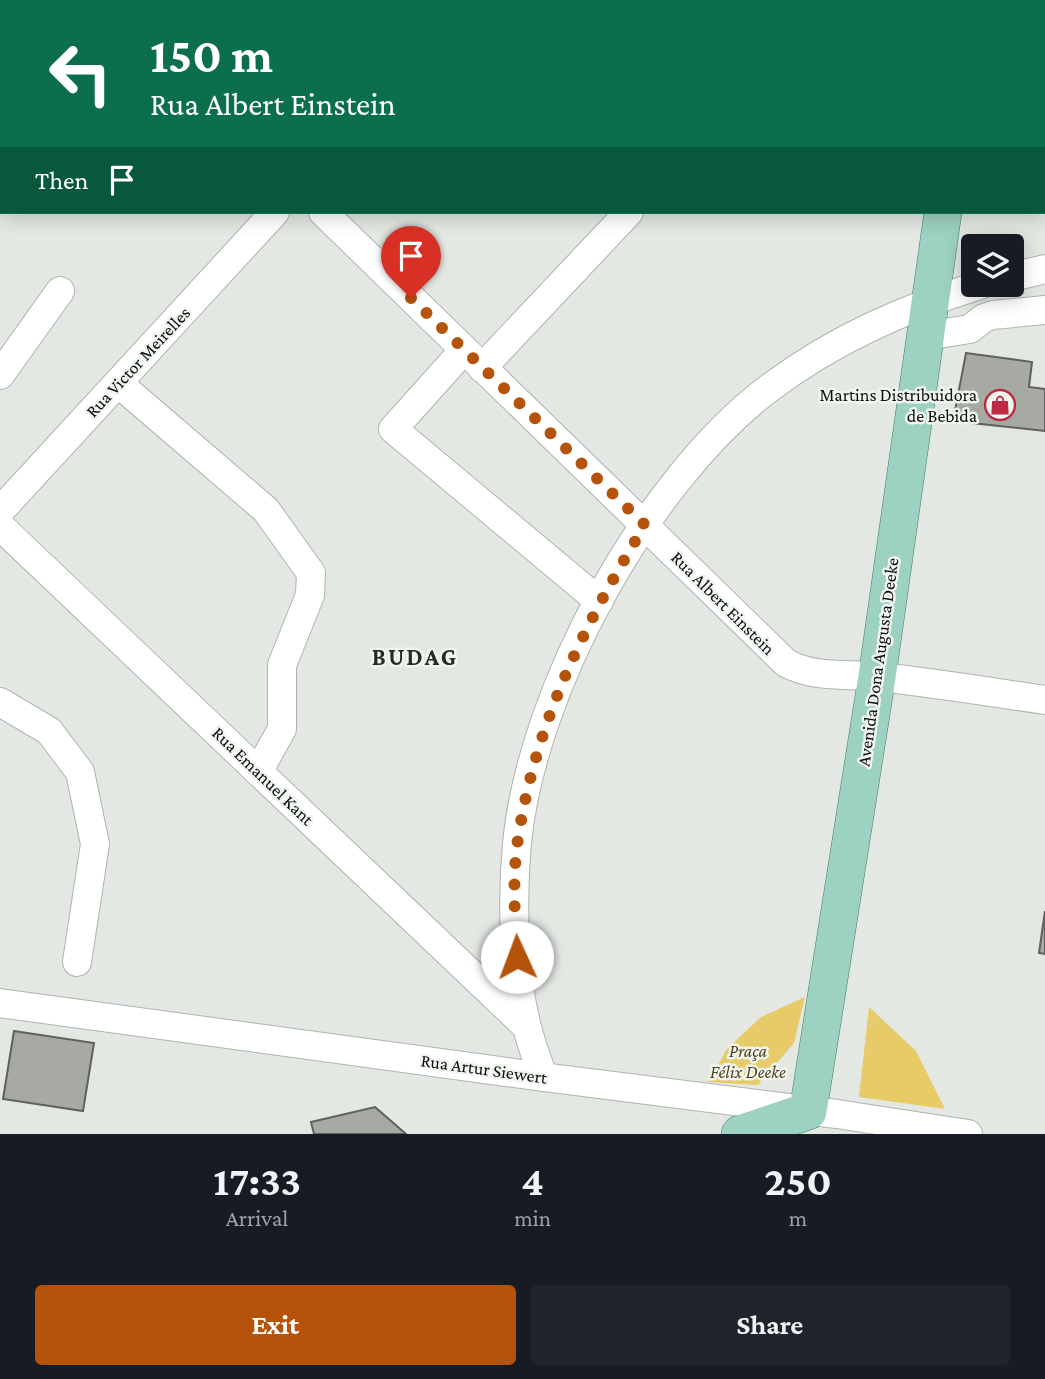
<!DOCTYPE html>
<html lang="en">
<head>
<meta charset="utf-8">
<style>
	body { margin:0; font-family:"Crimson Pro",serif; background:#20242c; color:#f1f3f6; height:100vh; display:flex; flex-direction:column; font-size:26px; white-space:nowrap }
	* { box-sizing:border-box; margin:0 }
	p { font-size:23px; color:#9ea1a6 }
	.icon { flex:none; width:38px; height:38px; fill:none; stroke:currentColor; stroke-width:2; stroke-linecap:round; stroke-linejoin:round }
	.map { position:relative; height:1134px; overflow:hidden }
	.details { display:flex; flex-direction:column; background:#171b24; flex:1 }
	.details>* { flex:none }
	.banner { position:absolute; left:0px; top:0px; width:1046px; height:214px; box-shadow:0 4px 18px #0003; background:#0b6e4f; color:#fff; overflow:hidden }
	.fabs { position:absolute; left:961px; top:234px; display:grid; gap:14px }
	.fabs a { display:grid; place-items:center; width:63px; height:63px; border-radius:7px; background:#171b24; box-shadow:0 4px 18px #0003; font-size:35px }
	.pin { position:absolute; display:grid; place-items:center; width:60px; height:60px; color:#fff; margin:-72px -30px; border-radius:50% 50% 50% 0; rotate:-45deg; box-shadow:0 0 7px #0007 }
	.pin .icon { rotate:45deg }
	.me { position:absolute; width:77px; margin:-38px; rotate:358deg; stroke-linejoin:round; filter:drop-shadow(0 0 5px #0008) }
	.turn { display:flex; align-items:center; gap:24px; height:147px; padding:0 35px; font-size:32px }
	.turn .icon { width:91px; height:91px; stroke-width:2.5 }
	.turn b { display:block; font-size:49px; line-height:60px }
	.then { display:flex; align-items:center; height:66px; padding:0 35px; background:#0003; gap:14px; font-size:26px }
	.eta { display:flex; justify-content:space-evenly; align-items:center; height:119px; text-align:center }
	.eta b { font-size:42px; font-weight:700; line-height:49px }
	.primary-button { display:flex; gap:14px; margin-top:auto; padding:14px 35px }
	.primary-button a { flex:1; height:80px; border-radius:7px; background:#b45309; color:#fff; font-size:28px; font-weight:700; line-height:80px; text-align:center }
	.primary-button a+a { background:#20242c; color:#f1f3f6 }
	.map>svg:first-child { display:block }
	.green { fill:#e7cb68 }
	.building { fill:#a7a9a3; stroke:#60615c; stroke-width:2 }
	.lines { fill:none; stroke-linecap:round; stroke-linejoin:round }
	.minor-casing { stroke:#afb4b0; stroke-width:30 }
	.major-casing { stroke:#407967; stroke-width:38 }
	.minor { stroke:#fff; stroke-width:28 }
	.major { stroke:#9dd1c1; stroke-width:37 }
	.route { stroke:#b45309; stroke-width:12; stroke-dasharray:0 21.6 }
	.labels { text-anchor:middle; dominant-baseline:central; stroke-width:5; stroke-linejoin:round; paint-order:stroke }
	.street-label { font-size:18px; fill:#0c0e0c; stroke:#f0f5f0 }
	.poi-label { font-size:18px; fill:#0c0e0c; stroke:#f0f5f0; text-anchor:end }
	.park-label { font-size:18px; font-style:italic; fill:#50441a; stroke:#f0f5f0 }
	.district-label { font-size:24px; font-weight:bold; letter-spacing:2px; fill:#272b27; stroke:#f0f5f0 }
</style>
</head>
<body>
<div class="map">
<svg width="1045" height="1134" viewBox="0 0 1045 1134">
	<rect width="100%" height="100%" fill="#e3e8e3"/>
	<g class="green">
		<path d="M805,997L794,1043L758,1085L708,1082L727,1049L761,1017Z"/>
		<path d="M869,1007L916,1051L945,1109L859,1097Z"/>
	</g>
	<g class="building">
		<path d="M966,353L1032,362L1029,387L1045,389V431L953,421Z"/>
		<path d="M1045,911V954L1039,953Z"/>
		<path d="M14,1031L94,1043L83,1111L3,1099Z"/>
		<path d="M375,1107L406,1134H314L311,1122Z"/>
	</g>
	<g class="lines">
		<g class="minor-casing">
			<g id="minor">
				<path d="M370,0L372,2"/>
				<path d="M866,0L868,2"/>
				<path d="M87,2L89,0"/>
				<path d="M489,2L491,0"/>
				<path d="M827,2L828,0"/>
				<path d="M0,76L2,75"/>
				<path d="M323,212L786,663C816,679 847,673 880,677C935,683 990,692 1045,700"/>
				<path d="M1012,277L1045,269"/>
				<path d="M925,336L970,329L984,318L993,315L1045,310"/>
				<path d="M464,350L393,429L599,601"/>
				<path d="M482,368L629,212"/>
				<path d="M0,375L60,291"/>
				<path d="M118,383L266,510L311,573L310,595L282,665V729L258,772"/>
				<path d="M0,511L275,212"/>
				<path d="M0,526L526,1026"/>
				<path d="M0,702L49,731L80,772L95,844L77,962"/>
				<path d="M0,1003L543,1077L837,1114L968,1134"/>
				<path d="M543,1077C538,1061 531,1044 527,1027C513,974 512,897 517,843C532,690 646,482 768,389C833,340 903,309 980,285"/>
			</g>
		</g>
		<g class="major-casing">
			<g id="major">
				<path d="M972,2V0"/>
				<path d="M740,1134L808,1111L877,677L943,212"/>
			</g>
		</g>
		<use href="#minor" class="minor"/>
		<use href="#major" class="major"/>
	</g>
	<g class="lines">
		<path class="route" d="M411,298L645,525C584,625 536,722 518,839C512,877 515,919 517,957"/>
	</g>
	<defs>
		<g id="shop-ring" transform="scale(1.575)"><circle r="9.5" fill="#f0f5f0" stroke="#bc2b43" stroke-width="1.5"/><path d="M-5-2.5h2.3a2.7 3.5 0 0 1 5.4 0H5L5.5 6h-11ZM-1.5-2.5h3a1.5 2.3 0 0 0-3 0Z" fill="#bc2b43"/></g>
	</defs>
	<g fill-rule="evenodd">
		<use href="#shop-ring" x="1000" y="405"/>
	</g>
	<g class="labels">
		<g class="street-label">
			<text transform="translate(138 362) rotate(-47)">Rua Victor Meirelles</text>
			<text transform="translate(723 603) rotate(45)">Rua Albert Einstein</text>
			<text transform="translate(878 662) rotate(-82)">Avenida Dona Augusta Deeke</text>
			<text transform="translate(263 776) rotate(44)">Rua Emanuel Kant</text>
			<text transform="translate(484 1069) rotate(8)">Rua Artur Siewert</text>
		</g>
		<g class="poi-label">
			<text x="977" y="395">Martins Distribuidora<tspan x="977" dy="21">de Bebida</tspan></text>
		</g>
		<g class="park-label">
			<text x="748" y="1051">Praça<tspan x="748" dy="21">Félix Deeke</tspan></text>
		</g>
		<g class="district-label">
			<text x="415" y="656">BUDAG</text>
		</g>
	</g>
</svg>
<div class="fabs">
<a><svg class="icon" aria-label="layers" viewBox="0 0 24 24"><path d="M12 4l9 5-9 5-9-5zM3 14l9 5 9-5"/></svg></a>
</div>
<div class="pin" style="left:411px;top:298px;background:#d93025"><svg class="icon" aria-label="arrive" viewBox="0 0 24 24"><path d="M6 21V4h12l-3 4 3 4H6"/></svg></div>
<svg class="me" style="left:517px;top:957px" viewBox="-20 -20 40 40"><circle r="19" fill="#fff"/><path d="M0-13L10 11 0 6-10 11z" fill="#b45309"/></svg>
<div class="banner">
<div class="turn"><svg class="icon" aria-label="left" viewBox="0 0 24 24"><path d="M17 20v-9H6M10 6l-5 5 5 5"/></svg><div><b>150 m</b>Rua Albert Einstein</div></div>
<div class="then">Then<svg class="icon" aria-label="arrive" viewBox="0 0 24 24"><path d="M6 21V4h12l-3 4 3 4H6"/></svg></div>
</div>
</div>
<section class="details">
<div class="eta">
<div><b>17:33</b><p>Arrival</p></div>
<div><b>4</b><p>min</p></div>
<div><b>250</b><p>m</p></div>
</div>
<div class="primary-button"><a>Exit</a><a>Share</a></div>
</section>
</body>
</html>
